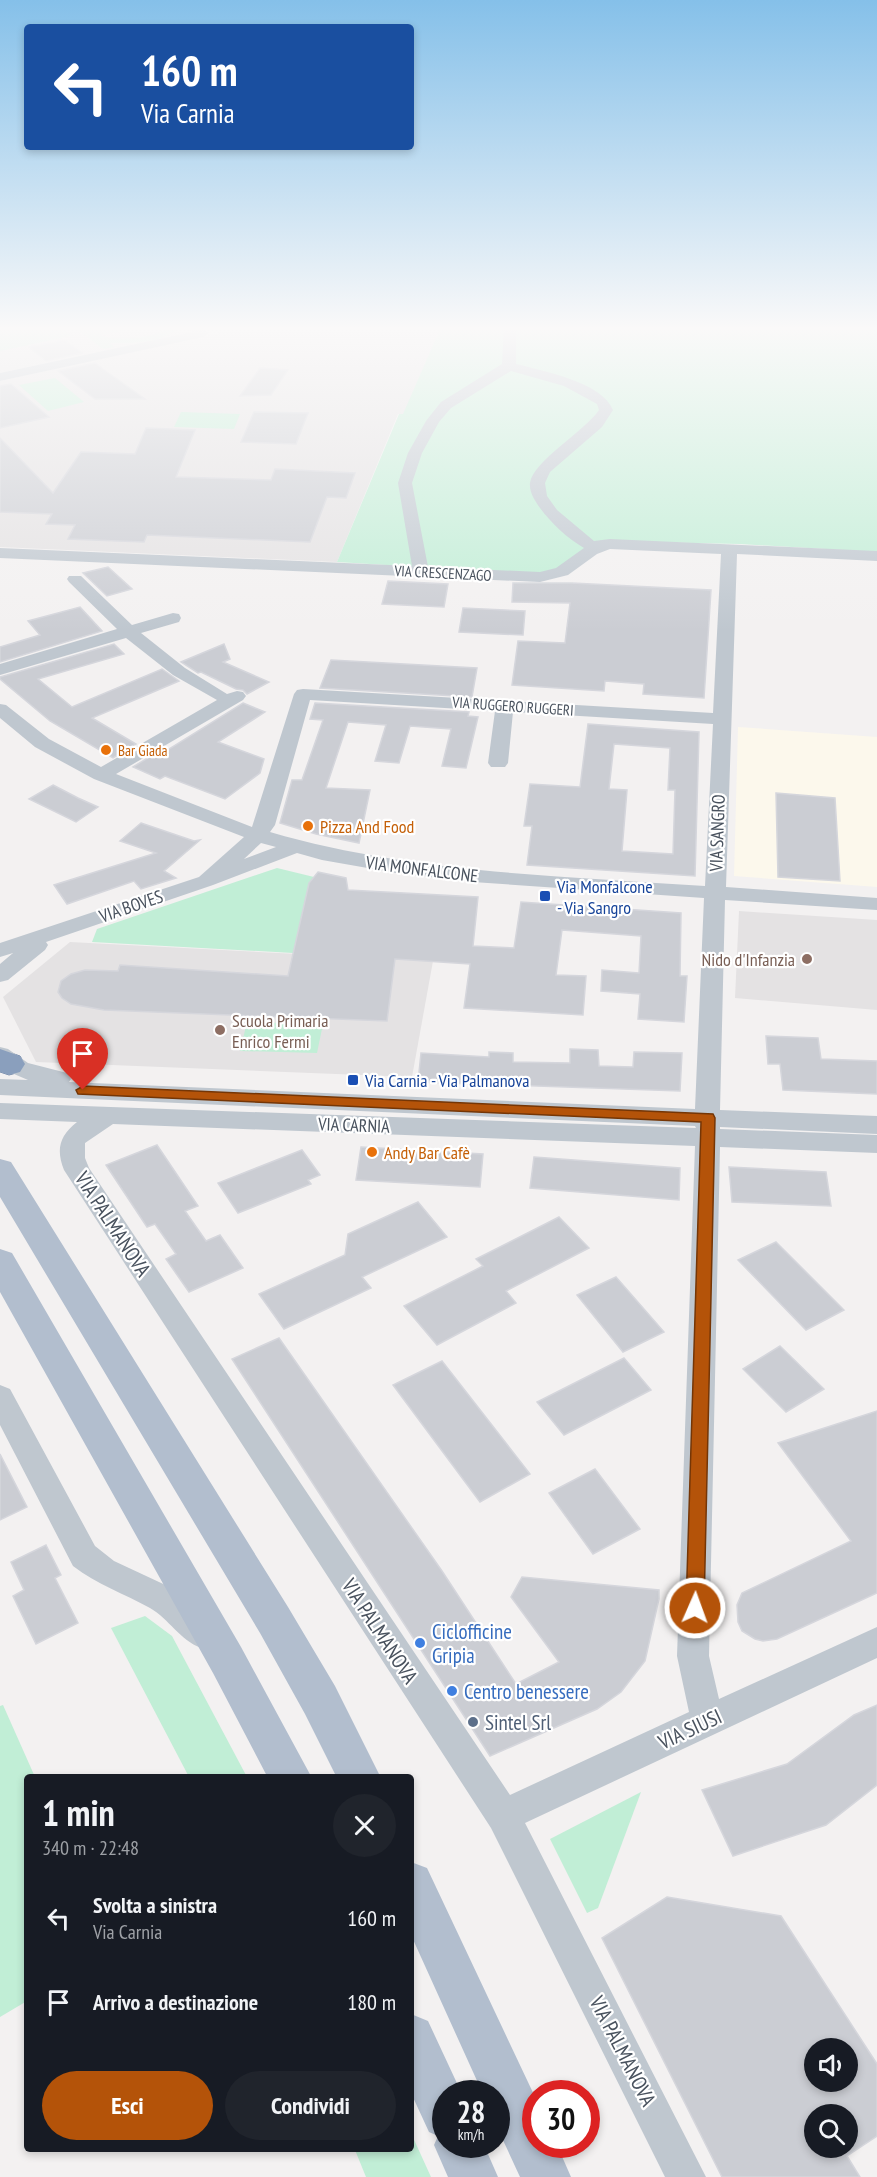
<!DOCTYPE html>
<html lang="it">
<head>
<meta charset="utf-8">
<style>
	body { margin:0; font-family:"PT Sans Narrow",sans-serif; background:#20242c; color:#f1f3f6; height:100vh; display:flex; flex-direction:column; font-size:22px; white-space:nowrap }
	* { box-sizing:border-box; margin:0 }
	p { font-size:20px; color:#9ea1a6 }
	.icon { flex:none; width:33px; height:33px; fill:none; stroke:currentColor; stroke-width:2; stroke-linecap:round; stroke-linejoin:round }
	.map { position:relative; flex:1; overflow:hidden }
	.drawer { position:absolute; left:24px; top:1774px; width:390px; height:378px; display:flex; flex-direction:column; background:#171b24; border-radius:6px; box-shadow:0 3px 9px #0003 }
	.drawer>* { flex:none }
	.top-card { position:absolute; left:24px; top:24px; width:390px; height:126px; border-radius:6px; box-shadow:0 3px 9px #0003; background:#1a4fa0; color:#fff; overflow:hidden }
	.controls { position:absolute; left:804px; top:2038px; display:grid; gap:12px }
	.controls a { display:grid; place-items:center; width:54px; height:54px; border-radius:50%; background:#171b24; box-shadow:0 3px 9px #0003; font-size:30px }
	.speed { position:absolute; left:432px; top:2080px; display:flex; gap:12px; font-size:30px; font-weight:700; text-align:center }
	.speed>* { display:grid; place-content:center; width:78px; height:78px; border-radius:50%; background:#171b24; box-shadow:0 3px 9px #0003; line-height:1 }
	.speed small { font-size:15px; font-weight:400 }
	.speed .limit { border:9px solid #d22; background:#fff; color:#111 }
	.pin { position:absolute; display:grid; place-items:center; width:51px; height:51px; color:#fff; margin:-62px -26px; border-radius:50% 50% 50% 0; rotate:-45deg; box-shadow:0 0 6px #0007 }
	.pin .icon { rotate:45deg }
	.me { position:absolute; width:66px; margin:-33px; rotate:2deg; stroke-linejoin:round; filter:drop-shadow(0 0 4px #0008) }
	.turn { display:flex; align-items:center; gap:21px; height:126px; padding:0 18px; font-size:27px }
	.turn .icon { width:78px; height:78px; stroke-width:2.5 }
	.turn b { display:block; font-size:42px; line-height:51px }
	.round { display:grid; place-items:center; flex:none; width:63px; height:63px; border-radius:32px; background:#20242c }
	.overview { display:flex; align-items:center; justify-content:space-between; height:102px; padding:0 18px }
	h1 { font-size:36px; font-weight:800; line-height:45px }
	.button { display:flex; gap:12px; margin-top:auto; padding:12px 18px }
	.button a { flex:1; height:69px; border-radius:36px; background:#b45309; color:#fff; font-size:24px; font-weight:800; line-height:69px; text-align:center }
	.button a+a { background:#20242c; color:#f1f3f6 }
	ul { padding:0; list-style:none }
	li { display:flex; align-items:center; gap:18px; height:84px; padding:0 18px }
	li div { flex:1 }
	li b { display:block; font-size:22px }
	li em { font-style:normal }
	.map>svg:first-child { display:block }
	.commercial { fill:#fcf8ec }
	.education { fill:#e4e2e3 }
	.green { fill:#c1eed6 }
	.building { fill:#cbcdd3; stroke:#d5d6dc; stroke-width:1.5; fill-rule:evenodd }
	.lines { fill:none; stroke-linecap:round; stroke-linejoin:round }
	.highway-casing { stroke:#758aa9; stroke-width:1 }
	.minor { fill:#bfc7cf; fill-rule:evenodd }
	.major { fill:#b2bece; fill-rule:evenodd }
	.highway { fill:#8a9fbd; fill-rule:evenodd }
	.route { fill:#b45309; stroke:#753606; stroke-width:1.5 }
	.food-dot { fill:#e8710a; stroke:#fff; stroke-width:2 }
	.transit-dot { fill:#1a4fb4; stroke:#fff; stroke-width:2 }
	.education-dot { fill:#8d6e63; stroke:#fff; stroke-width:2 }
	.shop-dot { fill:#3f7fe0; stroke:#fff; stroke-width:2 }
	.service-dot { fill:#5c6f8a; stroke:#fff; stroke-width:2 }
	.labels { text-anchor:middle; dominant-baseline:central; stroke-width:4.5; stroke-linejoin:round; paint-order:stroke }
	.far-street-label { font-size:15px; fill:#49525e; stroke:#fff }
	.far-food-label { font-size:15px; fill:#c56008; stroke:#fff; text-anchor:start }
	.food-label { font-size:18px; fill:#c56008; stroke:#fff; text-anchor:start }
	.street-label { font-size:18px; fill:#49525e; stroke:#fff }
	.transit-label { font-size:18px; fill:#164399; stroke:#fff; text-anchor:start }
	.education-label { font-size:18px; fill:#785e54; stroke:#fff; text-anchor:end }
	.near-street-label { font-size:21px; fill:#49525e; stroke:#fff }
	.near-shop-label { font-size:21px; fill:#366cbe; stroke:#fff; text-anchor:start }
	.near-service-label { font-size:21px; fill:#4e5e75; stroke:#fff; text-anchor:start }
</style>
</head>
<body>
<div class="map">
<svg width="877" height="2177" viewBox="0 0 877 2177">
	<rect width="100%" height="100%" fill="#f3f1f1"/>
	<path class="commercial" d="M738,727L877,737V887L734,876Z"/>
	<g class="education">
		<path d="M0,327H190L197,331L0,373Z"/>
		<path d="M207,327H456L421,415L398,414L337,562L0,547V381L218,333Z"/>
		<path d="M739,911L877,920V1010L735,998Z"/>
		<path d="M70,942L433,961L412,1077L36,1062L3,997Z"/>
	</g>
	<g class="green">
		<path d="M0,327C20,327 42,327 63,327L71,336L0,351Z"/>
		<path d="M74,327H143L100,335C116,341 138,339 155,334C164,331 167,327 178,327C163,344 131,343 110,343L114,347L103,349Z"/>
		<path d="M441,327H877V552L740,544L601,541L551,572L537,574L337,562L399,414H403Z"/>
		<path d="M55,378L84,402L48,411L19,385Z"/>
		<path d="M181,412L240,414L234,429L174,427Z"/>
		<path d="M277,868L314,877L293,953L92,942L97,929Z"/>
		<path d="M247,1022L323,1024L317,1053L240,1051Z"/>
		<path d="M145,1616L172,1636L247,1777H189L111,1628Z"/>
		<path d="M3,1705L35,1777L27,1778V2001L0,2017V1706Z"/>
		<path d="M641,1792L598,1908L587,1913L550,1839Z"/>
		<path d="M411,2133L431,2177H366L355,2150H411Z"/>
	</g>
	<g class="building">
		<path d="M65,340L82,353L46,361L29,347Z"/>
		<path d="M95,363L103,369L145,399H95L58,371Z"/>
		<path d="M260,368L288,370L271,395L240,396Z"/>
		<path d="M11,384L49,417L0,428V386Z"/>
		<path d="M254,412L308,413L296,444L241,442Z"/>
		<path d="M146,428L195,430L176,477L271,480L275,469L355,473L346,498L327,497L310,542L147,535L144,542L68,539L75,525L46,524L52,514L0,512V438L53,493L81,452L135,454Z"/>
		<path d="M108,567L132,589L107,596L83,573Z"/>
		<path d="M388,581L448,584L444,607L382,604Z"/>
		<path d="M513,583H572L711,590L704,698L643,694L644,684L605,681L604,691L512,685L518,641L565,643L570,603L512,602Z"/>
		<path d="M80,607L102,631L0,662V647L40,635L28,621Z"/>
		<path d="M463,608L525,611L523,635L459,632Z"/>
		<path d="M114,644L124,654L38,679L72,707L162,669L179,681L92,718L136,744L113,758L50,721L0,679V677Z"/>
		<path d="M224,644L230,659L223,662L269,682L247,694L243,690L236,689L201,672L198,673L181,662Z"/>
		<path d="M331,660L477,668L472,697L320,688Z"/>
		<path d="M243,703L265,712L218,742L264,759L260,773L225,799L165,776L160,779L133,767L154,754L158,756Z"/>
		<path d="M315,703L469,712L468,716L478,717L466,768L442,766L451,729L410,726L399,763L375,761L386,725L348,722L326,788L370,790L359,843L316,834L280,823L292,780H302L323,720L310,719Z"/>
		<path d="M588,724L699,732L695,876L527,865L532,826H524L530,784L580,787ZM614,744L670,748L668,790H675L673,854L622,851L627,790L609,789Z"/>
		<path d="M53,785L78,798L98,807L76,822L29,799Z"/>
		<path d="M776,793L835,798L840,881L778,877Z"/>
		<path d="M141,823L194,841L200,840L164,871L176,878L141,889L134,881L67,904L54,885L156,853L120,841Z"/>
		<path d="M318,872L346,878L348,890L478,897L473,946L514,948L521,902L681,913L680,976H687L684,1022L638,1019L640,994L601,991L602,970L639,973L641,936L562,930L556,975L586,976L583,1015L464,1008L470,964L395,959L387,1021L104,1010L71,1004L62,998L58,992L61,981L71,974L85,970L118,971L120,965L288,976L309,883Z"/>
		<path d="M766,1036L818,1038L821,1059L877,1061V1094L783,1090L780,1064H768Z"/>
		<path d="M570,1049L598,1050L599,1066L633,1067L634,1052L682,1053L680,1091L418,1082L421,1053L489,1057V1052L513,1053V1062L570,1063Z"/>
		<path d="M157,1145L198,1206L185,1211L206,1241L220,1235L243,1268L189,1292L166,1259L176,1254L155,1224L147,1227L106,1165Z"/>
		<path d="M361,1147L483,1154L480,1187L356,1180Z"/>
		<path d="M302,1150L320,1175L308,1180L311,1184L238,1213L218,1183Z"/>
		<path d="M534,1157L680,1168L679,1200L530,1188Z"/>
		<path d="M729,1167L826,1172L831,1206L732,1202Z"/>
		<path d="M418,1202L447,1237L362,1277L371,1288L284,1329L259,1294L345,1255L348,1234Z"/>
		<path d="M559,1217L589,1248L506,1291L516,1303L437,1345L404,1306L483,1266L476,1259Z"/>
		<path d="M776,1242L844,1310L806,1330L738,1260Z"/>
		<path d="M616,1277L664,1332L623,1352L577,1295Z"/>
		<path d="M279,1338L442,1571L516,1684L559,1662L511,1597L522,1577L659,1590V1599L645,1661L621,1692L597,1709L490,1756L232,1359Z"/>
		<path d="M780,1346L824,1389L786,1412L743,1369Z"/>
		<path d="M624,1358L651,1390L564,1435L537,1402Z"/>
		<path d="M442,1361L530,1474L480,1502L393,1385Z"/>
		<path d="M877,1411V1593L777,1639L763,1641L755,1639L742,1631L738,1622L737,1605L742,1593L851,1541L778,1443Z"/>
		<path d="M0,1454L27,1507L0,1520Z"/>
		<path d="M595,1469L640,1529L593,1554L549,1493Z"/>
		<path d="M46,1545L61,1575L55,1578L78,1623L36,1644L13,1596L24,1590L11,1562Z"/>
		<path d="M877,1705V1785L826,1825L733,1856L702,1790L787,1764L854,1715Z"/>
		<path d="M667,1897L781,1916L877,2064V2136L847,2156L860,2177H722L602,1938ZM814,2049H848V2082H814ZM814,2115H848V2148H814Z"/>
	</g>
	<g class="lines">
		<g class="highway-casing">
			<path id="highway" d="M0,1049L20,1056L25,1064L20,1072L9,1075L0,1072Z"/>
		</g>
		<g class="minor">
			<path d="M188,327H202L209,333L203,337L0,381V373L192,332Z"/>
			<path d="M504,327H516V364C543,371 602,382 613,410L602,427L550,472L545,483L547,496L557,510L594,541L610,539L877,551V561L737,554L726,887L877,898V910L725,900L720,1110L877,1116V1134L720,1127V1129L877,1135V1153L720,1147L709,1656L719,1699L877,1627V1658L525,1823L706,2177H665L491,1828L64,1170C56,1150 59,1136 77,1122L0,1119V1103L696,1128L695,1126L0,1095V1079L28,1080L0,1068V1047L8,1049L28,1063L67,1073L71,1079L69,1082L695,1109L704,898L473,882L396,873L322,860L297,853L213,885L46,942L48,945L45,950L8,980L0,982V964L13,953L0,957V943L199,877L244,837L94,779L35,747L0,718V704L6,705L49,739L101,767L217,700L173,675L126,638L0,675V664L117,629L69,582L67,579L69,576H81L132,625L173,613L179,614L181,618L179,622L141,633L185,668L227,694L237,691L243,692L246,696L243,700L116,774L252,827L294,694L297,690L303,689L713,713L721,554L610,549L597,554L568,575L540,582L0,558V548L412,566L398,483L408,453L426,421L441,402L502,364ZM511,371L564,386L597,404L599,410C584,432 533,461 530,483C529,492 535,501 540,508C552,524 567,538 584,548L556,568L540,572L428,567L412,483L422,453L439,422L451,408ZM310,700L495,711L488,763L491,767H505L508,763L513,712L713,724L705,886C559,876 411,873 270,832L275,825ZM261,843L276,847L244,859ZM113,1124L695,1146L677,1656L689,1712L510,1795L89,1168L85,1158V1143Z"/>
			<path d="M0,1385L10,1389L95,1546L114,1561L174,1589L212,1623L217,1633L212,1643L201,1648C180,1640 169,1619 150,1608C123,1593 98,1585 73,1566L0,1425Z"/>
		</g>
		<g class="major">
			<path d="M0,1159L11,1162L288,1607L335,1686L381,1778H337L305,1714L260,1633L0,1197Z"/>
			<path d="M0,1249L12,1253L241,1647L312,1778H268L213,1673L0,1292Z"/>
			<path d="M411,1862L427,1868L536,2099V2145H557L571,2177H520L496,2125V2094H483L411,1935Z"/>
			<path d="M411,2014L428,2021L462,2094H446V2145H484L498,2177H448L434,2145L438,2136L429,2132L411,2093Z"/>
		</g>
		<use href="#highway" class="highway"/>
	</g>
	<linearGradient id="sky" x2="0" y2="1"><stop stop-color="#85c0e9"/><stop offset="0.52" stop-color="#faf9f9"/><stop offset="1" stop-color="#faf9f9" stop-opacity="0"/></linearGradient>
	<rect width="877" height="631" fill="url(#sky)"/>
	<path class="route" d="M83,1086L713,1114L715,1118L704,1608L701,1614L695,1616L688,1614L686,1608L701,1122L78,1094L76,1090Z"/>
	<g class="food-dot">
		<circle cx="106" cy="750" r="6"/>
		<circle cx="308" cy="826" r="6"/>
		<circle cx="372" cy="1152" r="6"/>
	</g>
	<g class="transit-dot">
		<rect x="539" y="890" width="12" height="12" rx="3"/>
		<rect x="347" y="1074" width="12" height="12" rx="3"/>
	</g>
	<g class="education-dot">
		<circle cx="807" cy="959" r="6"/>
		<circle cx="220" cy="1030" r="6"/>
	</g>
	<g class="shop-dot">
		<circle cx="420" cy="1643" r="6"/>
		<circle cx="452" cy="1691" r="6"/>
	</g>
	<circle class="service-dot" cx="473" cy="1722" r="6"/>
	<g class="labels">
		<g class="far-street-label">
			<text transform="translate(443 573) rotate(3)">VIA CRESCENZAGO</text>
			<text transform="translate(513 706) rotate(4)">VIA RUGGERO RUGGERI</text>
		</g>
		<g class="far-food-label">
			<text x="118" y="750">Bar Giada</text>
		</g>
		<g class="food-label">
			<text x="320" y="826">Pizza And Food</text>
			<text x="384" y="1152">Andy Bar Cafè</text>
		</g>
		<g class="street-label">
			<text transform="translate(717 833) rotate(-88)">VIA SANGRO</text>
			<text transform="translate(422 869) rotate(7)">VIA MONFALCONE</text>
			<text transform="translate(131 906) rotate(-19)">VIA BOVES</text>
			<text transform="translate(354 1125) rotate(2)">VIA CARNIA</text>
		</g>
		<g class="transit-label">
			<text x="557" y="886">Via Monfalcone<tspan x="557" dy="21">- Via Sangro</tspan></text>
			<text x="365" y="1080">Via Carnia - Via Palmanova</text>
		</g>
		<g class="education-label">
			<text x="795" y="959">Nido d'Infanzia</text>
			<text x="232" y="1020" text-anchor="start">Scuola Primaria<tspan x="232" dy="21">Enrico Fermi</tspan></text>
		</g>
		<g class="near-street-label">
			<text transform="translate(113 1224) rotate(57)">VIA PALMANOVA</text>
			<text transform="translate(380 1631) rotate(57)">VIA PALMANOVA</text>
			<text transform="translate(690 1729) rotate(-25)">VIA SIUSI</text>
			<text transform="translate(623 2051) rotate(63)">VIA PALMANOVA</text>
		</g>
		<g class="near-shop-label">
			<text x="432" y="1631">Ciclofficine<tspan x="432" dy="24">Gripia</tspan></text>
			<text x="464" y="1691">Centro benessere</text>
		</g>
		<g class="near-service-label">
			<text x="485" y="1722">Sintel Srl</text>
		</g>
	</g>
</svg>
<div class="controls">
<a><svg class="icon" aria-label="sound" viewBox="0 0 24 24"><path d="M4 9h4l5-4v14l-5-4H4zM17 9q2 3 0 6"/></svg></a>
<a><svg class="icon" aria-label="search" viewBox="0 0 24 24"><circle cx="10" cy="10" r="6"/><path d="M15 15l6 6"/></svg></a>
</div>
<div class="speed"><div>28<small>km/h</small></div><div class="limit">30</div></div>
<div class="pin" style="left:83px;top:1090px;background:#d93025"><svg class="icon" aria-label="arrive" viewBox="0 0 24 24"><path d="M6 21V4h12l-3 4 3 4H6"/></svg></div>
<svg class="me" style="left:695px;top:1608px" viewBox="-20 -20 40 40"><circle r="17" fill="#b45309" stroke="#fff" stroke-width="3"/><path d="M0-11L8 9 0 5-8 9z" fill="#fff"/></svg>
<div class="top-card">
<div class="turn"><svg class="icon" aria-label="left" viewBox="0 0 24 24"><path d="M17 20v-9H6M10 6l-5 5 5 5"/></svg><div><b>160 m</b>Via Carnia</div></div>
</div>
<section class="drawer">
<div class="overview"><div><h1>1 min</h1><p>340 m · 22:48</p></div><a class="round"><svg class="icon" aria-label="close" viewBox="0 0 24 24"><path d="M6 6l12 12M18 6L6 18"/></svg></a></div>
<ul>
<li><svg class="icon" aria-label="left" viewBox="0 0 24 24"><path d="M17 20v-9H6M10 6l-5 5 5 5"/></svg><div><b>Svolta a sinistra</b><p>Via Carnia</p></div><em>160 m</em></li>
<li><svg class="icon" aria-label="arrive" viewBox="0 0 24 24"><path d="M6 21V4h12l-3 4 3 4H6"/></svg><div><b>Arrivo a destinazione</b></div><em>180 m</em></li>
</ul>
<div class="button"><a>Esci</a><a>Condividi</a></div>
</section>
</div>
</body>
</html>
